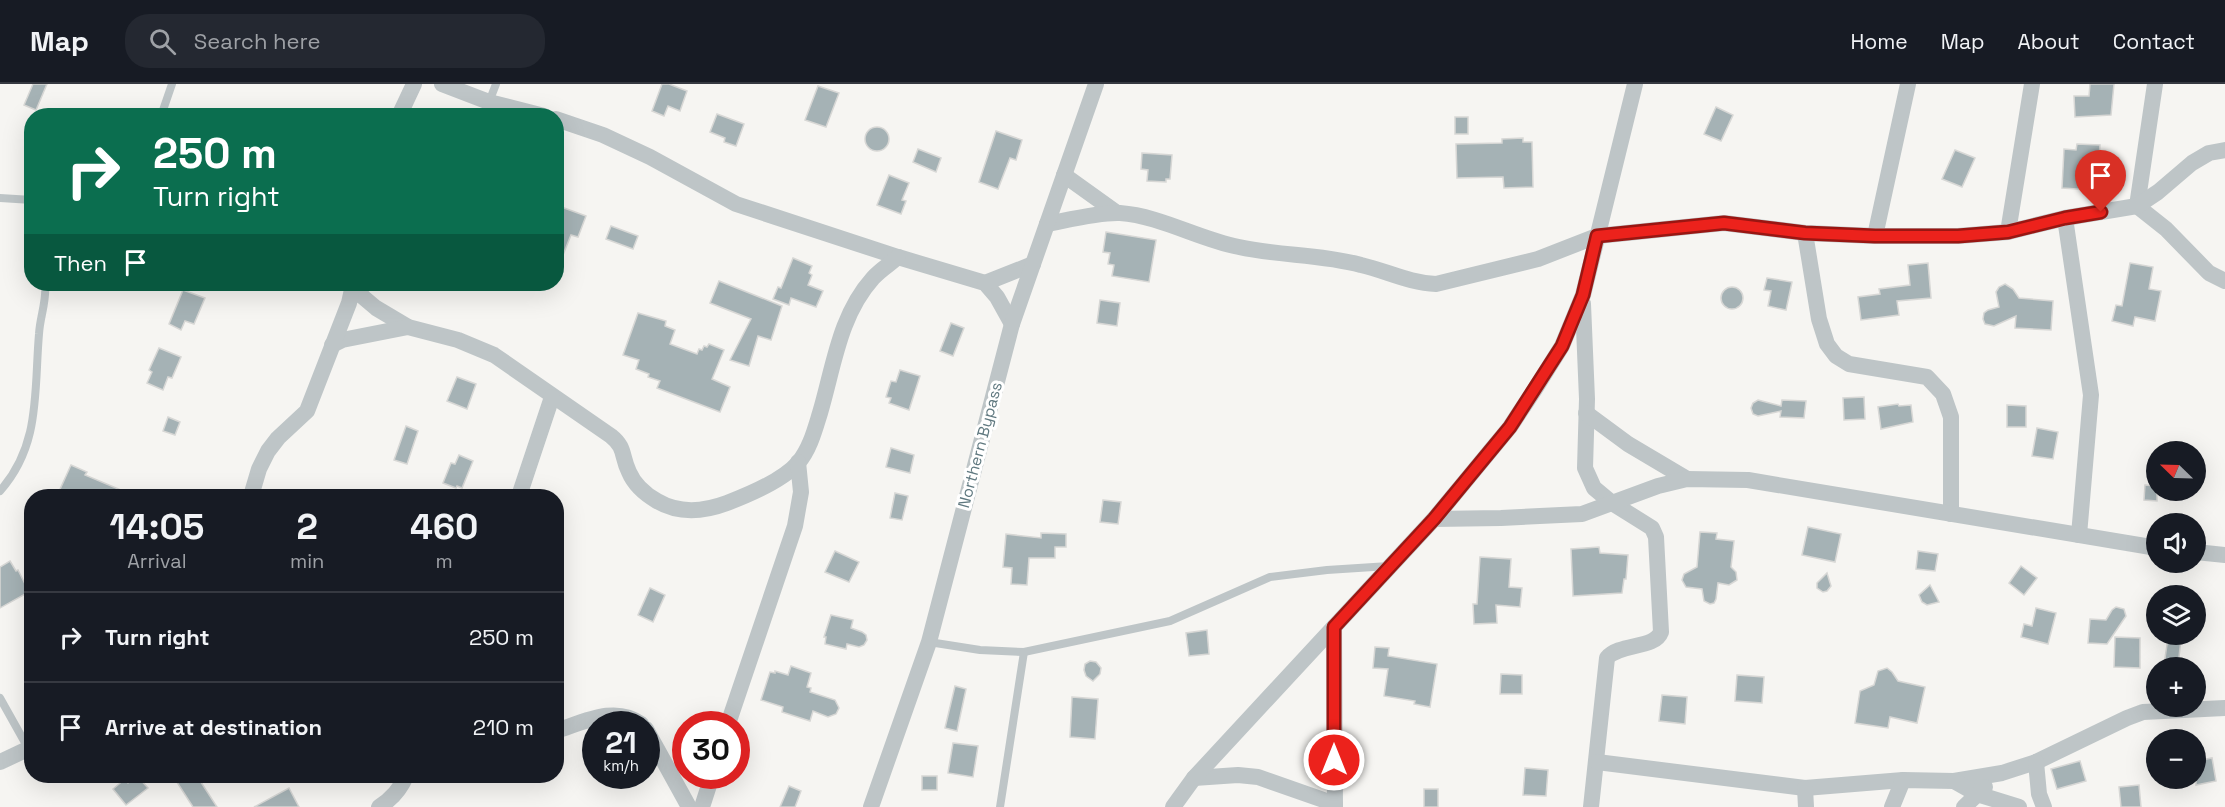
<!DOCTYPE html>
<html lang="en">
<head>
<meta charset="utf-8">
<style>
	body { margin:0; font-family:"Space Grotesk",sans-serif; background:#242831; color:#f1f3f6; height:100vh; display:flex; flex-direction:column; font-size:22px; white-space:nowrap }
	* { box-sizing:border-box; margin:0 }
	p { font-size:20px; color:#9ea1a6 }
	.icon { flex:none; width:33px; height:33px; fill:none; stroke:currentColor; stroke-width:2; stroke-linecap:round; stroke-linejoin:round }
	.map { position:relative; flex:1; overflow:hidden }
	.drawer { position:absolute; left:24px; top:405px; width:540px; height:294px; display:flex; flex-direction:column; background:#171b24; border-radius:24px; box-shadow:0 6px 24px #0002 }
	.drawer>* { flex:none }
	.banner { position:absolute; left:24px; top:24px; width:540px; height:183px; border-radius:24px; box-shadow:0 6px 24px #0002; background:#0b6e4f; color:#fff; overflow:hidden }
	.needle { width:39px; rotate:293deg }
	.tools { position:absolute; left:2146px; top:357px; display:grid; gap:12px }
	.tools a { display:grid; place-items:center; width:60px; height:60px; border-radius:50%; background:#171b24; box-shadow:0 6px 24px #0002; font-size:30px }
	.speed { position:absolute; left:582px; top:627px; display:flex; gap:12px; font-size:30px; font-weight:700; text-align:center }
	.speed>* { display:grid; place-content:center; width:78px; height:78px; border-radius:50%; background:#171b24; box-shadow:0 6px 24px #0002; line-height:1 }
	.speed small { font-size:15px; font-weight:400 }
	.speed .limit { border:9px solid #d22; background:#fff; color:#111 }
	.pin { position:absolute; display:grid; place-items:center; width:51px; height:51px; color:#fff; margin:-62px -26px; border-radius:50% 50% 50% 0; rotate:-45deg; box-shadow:0 0 6px #0007 }
	.pin .icon { rotate:45deg }
	.me { position:absolute; width:66px; margin:-33px; rotate:0deg; stroke-linejoin:round; filter:drop-shadow(0 0 4px #0008) }
	.turn { display:flex; align-items:center; gap:21px; height:126px; padding:0 30px; font-size:27px }
	.turn .icon { width:78px; height:78px; stroke-width:2.5 }
	.turn b { display:block; font-size:42px; line-height:51px }
	.then { display:flex; align-items:center; height:57px; padding:0 30px; background:#0003; gap:12px; font-size:22px }
	.eta { display:flex; justify-content:space-evenly; align-items:center; height:102px; text-align:center }
	.eta b { font-size:36px; font-weight:700; line-height:42px }
	ul { padding:0; list-style:none }
	li { display:flex; align-items:center; gap:18px; height:90px; padding:0 30px; border-top:2px solid #363941 }
	li div { flex:1 }
	li b { display:block; font-size:22px }
	li em { font-style:normal }
	header { display:flex; align-items:center; gap:36px; box-sizing:border-box; height:84px; padding:0 30px; background:#171b24; border-bottom:2px solid #363941 }
	header strong { font-size:28px }
	nav { display:flex; gap:33px; margin-inline-start:auto; font-size:21px }
	.search { width:420px; height:54px; background:#242831; display:flex; align-items:center; gap:15px; box-sizing:border-box; padding:0 21px; border-radius:24px; color:#9ea1a6; font-size:22px }
	.map>svg:first-child { display:block }
	.building { fill:#a5b2b5; stroke:#d7d7d5; stroke-width:1.5 }
	.lines { fill:none; stroke-linecap:round; stroke-linejoin:round }
	.service { stroke:#bec5c7; stroke-width:8 }
	.minor { stroke:#bec5c7; stroke-width:16 }
	.route-casing { stroke:#991612; stroke-width:15 }
	.route { stroke:#ec221c; stroke-width:10 }
	.labels { text-anchor:middle; dominant-baseline:central; stroke-width:6; stroke-linejoin:round; paint-order:stroke }
	.street-label { font-size:16px; fill:#5f787f; stroke:#fff }
</style>
</head>
<body>
<header>
<strong>Map</strong>
<div class="search"><svg class="icon" aria-label="search" viewBox="0 0 24 24"><circle cx="10" cy="10" r="6"/><path d="M15 15l6 6"/></svg>Search here</div>
<nav><a>Home</a><a>Map</a><a>About</a><a>Contact</a></nav>
</header>
<div class="map">
<svg width="2225" height="723" viewBox="0 0 2225 723">
	<rect width="100%" height="100%" fill="#f6f5f2"/>
	<g class="building">
		<path d="M33,0H47L36,26L24,21Z"/>
		<path d="M662,0H669L687,7L680,27L668,22L664,32L652,27Z"/>
		<path d="M2090,0H2114L2111,31L2075,33L2074,12H2089Z"/>
		<path d="M818,2L839,9L826,43L805,36Z"/>
		<path d="M1716,23L1733,31L1721,57L1704,50Z"/>
		<path d="M717,30L744,40L736,62L724,58L725,54L710,48Z"/>
		<rect x="1455" y="33" width="13" height="17"/>
		<circle cx="877" cy="55" r="12"/>
		<path d="M996,47L1022,56L1016,76L1010,74L998,105L979,98Z"/>
		<path d="M1523,54V58H1532L1533,103L1504,104L1503,93L1457,94L1456,60L1502,59V55Z"/>
		<path d="M2077,60L2100,61L2098,85H2094L2093,106L2062,104L2064,65L2076,66Z"/>
		<path d="M918,65L941,74L936,88L913,78Z"/>
		<path d="M1955,66L1975,74L1962,103L1942,95Z"/>
		<path d="M1142,69L1172,71L1170,95H1166V98L1147,97L1148,86L1141,85Z"/>
		<path d="M889,91L909,99L902,116L906,117L901,130L877,121Z"/>
		<path d="M556,121L586,132L578,153L571,151L557,186Z"/>
		<path d="M611,142L638,152L633,165L606,155Z"/>
		<path d="M1106,148L1156,156L1149,198L1112,192L1114,181L1108,180L1110,169L1103,168Z"/>
		<path d="M793,174L812,182L809,189L812,191L808,201L823,207L816,223L791,214L789,221L773,215L778,203L781,204Z"/>
		<path d="M1928,179L1931,214L1897,217L1899,231L1861,236L1858,213L1880,210L1879,205L1910,201L1908,181Z"/>
		<path d="M2130,179L2153,183L2149,205L2161,207L2155,237L2135,233L2133,242L2112,237L2116,221L2122,222Z"/>
		<path d="M1767,194L1792,198L1786,226L1768,222L1771,207L1764,206Z"/>
		<path d="M719,197L782,222L771,256L758,252L749,282L730,276L751,235L710,219Z"/>
		<path d="M2005,200L2013,205L2019,214L2053,217L2051,246L2015,244L2016,232L1994,242L1985,240L1983,235L1984,229L1988,226L1999,223L1996,208L1999,203Z"/>
		<circle cx="1732" cy="214" r="11"/>
		<path d="M183,206L205,214L194,240L185,237L181,246L169,240Z"/>
		<path d="M1100,216L1120,219L1117,242L1097,239Z"/>
		<path d="M638,229L666,237L665,242L675,246L670,260L697,270L699,265L702,266L704,262L707,263L709,260L724,266L712,295L730,303L720,328L657,304L660,297L648,293L649,290L636,285L639,276L623,271Z"/>
		<path d="M951,239L964,244L953,272L940,267Z"/>
		<path d="M159,264L181,273L172,294L168,293L163,306L147,299L152,288L149,286Z"/>
		<path d="M900,286L920,292L909,326L889,319L891,314L886,313L891,297L896,298Z"/>
		<path d="M457,293L476,300L467,325L447,317Z"/>
		<path d="M1864,313L1865,335L1844,336L1843,314Z"/>
		<path d="M1758,316L1781,322L1782,316L1806,317L1804,334L1780,333L1781,327L1758,332L1753,330L1751,324L1753,319Z"/>
		<path d="M1898,320L1899,322L1911,321L1913,338L1881,345L1878,323Z"/>
		<path d="M2007,321L2026,322V343H2007Z"/>
		<path d="M168,333L180,338L175,351L163,347Z"/>
		<path d="M406,342L418,347L407,380L394,376Z"/>
		<path d="M2037,344L2058,348L2053,375L2032,372Z"/>
		<path d="M891,364L914,371L910,389L886,383Z"/>
		<path d="M459,371L473,377L462,404L457,402L456,404L443,399L451,379L455,380Z"/>
		<path d="M71,381L87,388L85,391L135,412H57Z"/>
		<path d="M2145,401L2157,402V417L2144,416Z"/>
		<path d="M895,409L908,412L902,436L890,434Z"/>
		<path d="M1103,416L1121,418L1118,440L1100,438Z"/>
		<path d="M1808,443L1841,450L1835,478L1802,471Z"/>
		<path d="M1700,448L1717,449L1716,455L1734,457L1731,483L1736,488L1737,496L1729,501L1718,499L1716,515L1714,519L1710,520L1704,517L1702,505L1686,503L1682,496L1684,490L1697,483Z"/>
		<path d="M1041,449L1066,450V463H1055V474H1029L1027,501L1011,500L1012,484L1003,483L1006,450L1041,454Z"/>
		<path d="M1599,463L1600,469L1628,471L1626,495H1624L1622,509L1573,512L1571,465Z"/>
		<path d="M835,467L859,478L849,498L825,488Z"/>
		<path d="M1918,467L1938,470L1935,487L1916,485Z"/>
		<path d="M1480,473L1511,475L1509,503L1522,504L1520,523L1496,521L1497,539L1474,540L1473,520H1477Z"/>
		<path d="M10,477L16,487L18,486L29,508L0,524V483Z"/>
		<path d="M2021,482L2037,494L2024,511L2009,499Z"/>
		<path d="M1827,489L1831,502L1827,507L1823,508L1817,504V499Z"/>
		<path d="M1930,501L1939,518L1927,521L1922,518L1919,511Z"/>
		<path d="M650,504L665,511L653,538L638,531Z"/>
		<path d="M2116,523L2124,525L2126,532L2107,560L2088,559L2090,535L2106,536L2112,526Z"/>
		<path d="M2036,524L2056,529L2048,560L2021,553L2024,540L2032,542Z"/>
		<path d="M831,531L853,536L851,544L862,548L866,551L867,556L864,561L859,563L847,560L846,565L825,560L826,553H824Z"/>
		<path d="M1207,546L1209,570L1189,572L1186,549Z"/>
		<path d="M2115,553L2140,554V584L2114,583Z"/>
		<path d="M2168,554L2181,555L2178,582L2164,581Z"/>
		<path d="M1375,563L1389,564L1388,572L1437,580L1430,623L1414,620L1415,617L1384,612L1388,585L1373,584Z"/>
		<path d="M1090,577L1096,578L1101,584L1100,590L1093,597L1086,592L1084,586L1085,580Z"/>
		<path d="M791,582L811,589L807,603L811,604L810,608L835,616L839,624L836,630L828,633L813,627L810,637L782,628L783,623L761,616L770,588L775,589V587L788,591Z"/>
		<path d="M1887,584L1892,588L1898,597L1925,603L1917,639L1890,633L1888,644L1855,639L1860,607L1874,601L1878,587Z"/>
		<path d="M1501,590L1522,591V610H1500Z"/>
		<path d="M1737,591L1764,593L1762,619L1735,617Z"/>
		<path d="M955,602L966,605L957,647L945,644Z"/>
		<path d="M1662,611L1687,613L1685,640L1659,637Z"/>
		<path d="M1072,613L1098,615L1095,655L1070,653Z"/>
		<path d="M953,659L978,662L973,693L948,689Z"/>
		<path d="M2212,674L2216,697L2196,701V677Z"/>
		<path d="M2080,677L2086,697L2057,705L2051,685Z"/>
		<path d="M1525,684L1548,686L1546,712L1523,711Z"/>
		<path d="M137,692L148,704L126,721L113,705L125,695L128,699Z"/>
		<path d="M173,692H197L217,723H193Z"/>
		<rect x="922" y="692" width="15" height="14"/>
		<path d="M2139,701L2141,723H2121L2119,703Z"/>
		<path d="M789,702L801,707L795,723H780Z"/>
		<path d="M289,704L299,723H254Z"/>
		<rect x="1424" y="705" width="14" height="18"/>
	</g>
	<g class="lines">
		<g class="service">
			<path d="M489,18L496,0"/>
			<path d="M161,32L172,0"/>
			<path d="M0,114L32,116"/>
			<path d="M0,407C41,361 34,307 39,250C40,232 47,217 45,200"/>
			<path d="M929,558L980,566L1024,568L1170,537L1270,493L1327,486L1389,482"/>
			<path d="M0,614L28,664"/>
			<path d="M1000,723L1024,568"/>
		</g>
		<g class="minor">
			<path d="M442,0L489,18L544,32"/>
			<path d="M2155,0L2137,122L2166,145L2209,189L2225,197"/>
			<path d="M399,32L414,0"/>
			<path d="M556,35L603,51L650,73L736,120L898,173L985,199L997,213L1012,240"/>
			<path d="M1064,91L1117,129"/>
			<path d="M2065,134L2091,311L2079,451"/>
			<path d="M1047,140C1068,136 1100,128 1120,129C1161,132 1198,155 1239,163C1279,172 1321,170 1361,181C1387,187 1409,199 1436,200L1538,175L1597,152L1724,139L1805,149L1875,152H1958L2008,148L2065,134L2137,122L2158,108L2192,79L2209,69L2225,66"/>
			<path d="M2008,148L2032,0"/>
			<path d="M1805,149L1819,235L1827,260L1836,272L1849,280L1927,293L1943,310L1951,333V430"/>
			<path d="M1875,152L1908,0"/>
			<path d="M985,199L1033,180"/>
			<path d="M353,200L363,213L376,224L408,243L458,256L494,271L611,352C626,364 621,372 629,388C634,400 645,410 657,417C679,430 703,428 727,419C748,411 783,396 798,379C810,365 815,345 820,329C834,282 839,232 873,194C880,186 890,180 898,173"/>
			<path d="M1583,220L1587,315L1585,384L1594,404L1612,419L1652,444L1656,453L1661,548C1655,565 1619,559 1607,574L1591,723"/>
			<path d="M332,261L342,256L408,243"/>
			<path d="M1586,329L1628,360L1687,395"/>
			<path d="M251,412L259,385L268,367L278,354L307,327L349,219L353,201"/>
			<path d="M519,412L552,313"/>
			<path d="M1434,435L1501,434L1582,430L1658,402L1687,395L1748,396L2157,464"/>
			<path d="M2196,468L2225,471"/>
			<path d="M1334,543L1335,723"/>
			<path d="M728,640L795,442L801,408L798,378"/>
			<path d="M646,645L689,723"/>
			<path d="M556,647C584,638 615,621 641,640"/>
			<path d="M0,678L32,663"/>
			<path d="M1597,678L1805,704L1903,696L1954,697L2002,689L2036,678L2127,634L2143,628L2225,624"/>
			<path d="M2036,678L2039,710L2044,723"/>
			<path d="M1194,694L1238,691L1258,693L1335,720"/>
			<path d="M1954,697L1977,710L2019,723"/>
			<path d="M1805,704L1806,723"/>
			<path d="M379,723C392,715 400,706 406,692"/>
			<path d="M702,723L712,692"/>
			<path d="M871,723L929,558L1012,240L1096,0"/>
			<path d="M1173,723L1194,694L1434,435L1510,343L1535,305L1562,262L1583,211L1635,0"/>
			<path d="M1892,723L1903,696"/>
			<path d="M1964,723L1985,703"/>
		</g>
	</g>
	<g class="lines">
		<g class="route-casing">
			<path id="route" d="M1334,676V543L1434,435L1510,343L1562,262L1583,211L1597,152L1724,139L1805,149L1875,152H1958L2008,148L2065,134L2101,128"/>
		</g>
		<use href="#route" class="route"/>
	</g>
	<g class="labels">
		<g class="street-label">
			<text transform="translate(980 361) rotate(-75)">Northern Bypass</text>
		</g>
	</g>
</svg>
<div class="tools">
<a><svg class="needle" viewBox="-14 -14 28 28"><path d="M0-13l5 13h-10z" fill="#e53935"/><path d="M0 13l5-13h-10z" fill="#9ea1a6"/></svg></a>
<a><svg class="icon" aria-label="sound" viewBox="0 0 24 24"><path d="M4 9h4l5-4v14l-5-4H4zM17 9q2 3 0 6"/></svg></a>
<a><svg class="icon" aria-label="layers" viewBox="0 0 24 24"><path d="M12 4l9 5-9 5-9-5zM3 14l9 5 9-5"/></svg></a>
<a>+</a>
<a>−</a>
</div>
<div class="speed"><div>21<small>km/h</small></div><div class="limit">30</div></div>
<div class="pin" style="left:2101px;top:128px;background:#d93025"><svg class="icon" aria-label="arrive" viewBox="0 0 24 24"><path d="M6 21V4h12l-3 4 3 4H6"/></svg></div>
<svg class="me" style="left:1334px;top:676px" viewBox="-20 -20 40 40"><circle r="17" fill="#ec221c" stroke="#fff" stroke-width="3"/><path d="M0-11L8 9 0 5-8 9z" fill="#fff"/></svg>
<div class="banner">
<div class="turn"><svg class="icon" aria-label="right" viewBox="0 0 24 24"><path d="M7 20v-9h11M14 6l5 5-5 5"/></svg><div><b>250 m</b>Turn right</div></div>
<div class="then">Then<svg class="icon" aria-label="arrive" viewBox="0 0 24 24"><path d="M6 21V4h12l-3 4 3 4H6"/></svg></div>
</div>
<section class="drawer">
<div class="eta">
<div><b>14:05</b><p>Arrival</p></div>
<div><b>2</b><p>min</p></div>
<div><b>460</b><p>m</p></div>
</div>
<ul>
<li><svg class="icon" aria-label="right" viewBox="0 0 24 24"><path d="M7 20v-9h11M14 6l5 5-5 5"/></svg><div><b>Turn right</b></div><em>250 m</em></li>
<li><svg class="icon" aria-label="arrive" viewBox="0 0 24 24"><path d="M6 21V4h12l-3 4 3 4H6"/></svg><div><b>Arrive at destination</b></div><em>210 m</em></li>
</ul>
</section>
</div>
</body>
</html>
